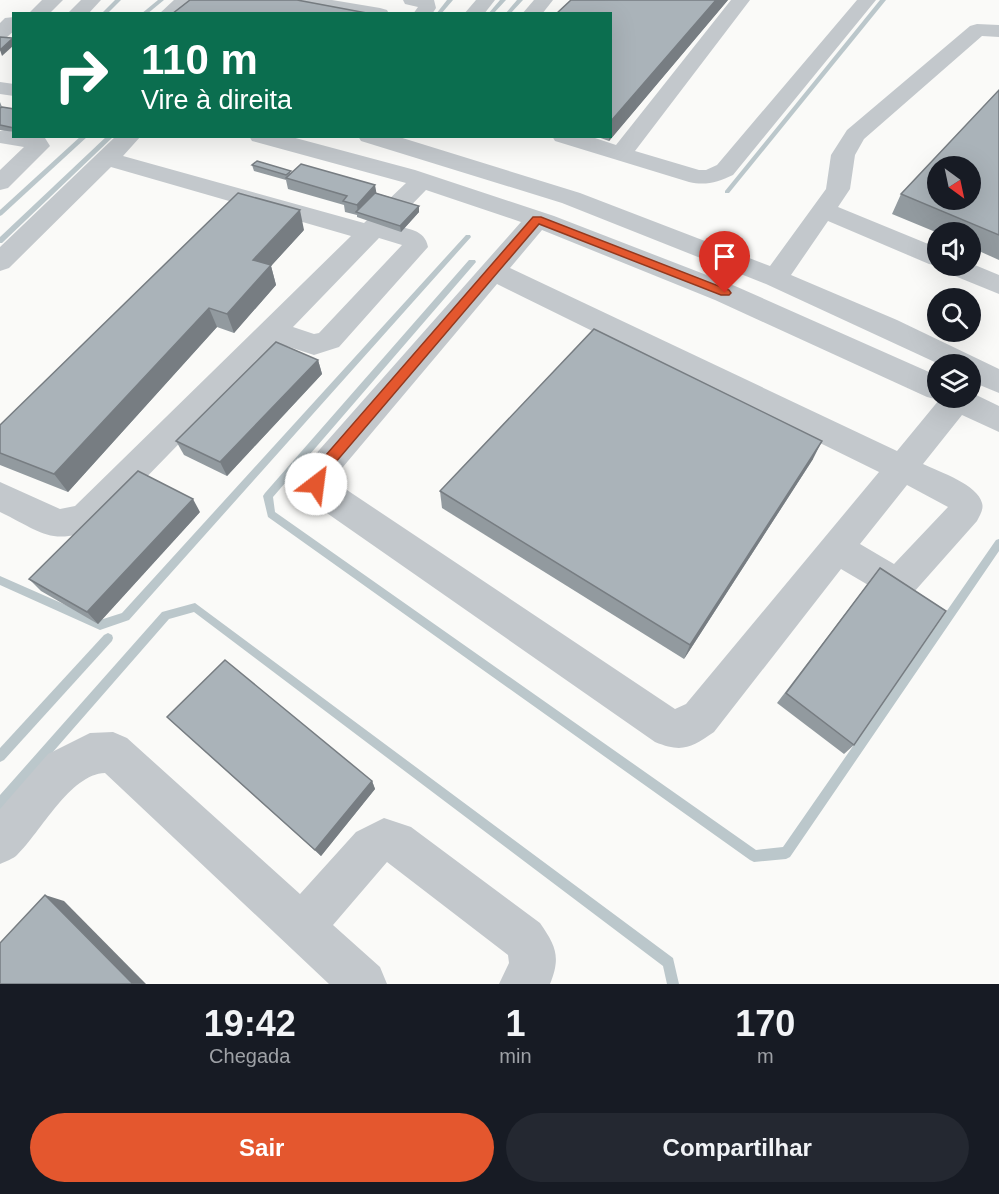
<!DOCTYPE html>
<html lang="pt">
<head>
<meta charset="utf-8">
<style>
	body { margin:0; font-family:Arial,sans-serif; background:#242831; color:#f1f3f6; height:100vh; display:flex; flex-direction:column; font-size:22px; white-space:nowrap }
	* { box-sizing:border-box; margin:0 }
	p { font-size:20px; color:#9ea1a6 }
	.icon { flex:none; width:33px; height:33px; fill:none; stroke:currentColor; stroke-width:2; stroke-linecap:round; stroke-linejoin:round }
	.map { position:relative; height:984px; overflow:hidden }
	.sheet { display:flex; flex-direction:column; background:#171b24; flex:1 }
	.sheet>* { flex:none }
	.top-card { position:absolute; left:12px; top:12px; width:600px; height:126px; border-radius:0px; box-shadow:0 6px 24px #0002; background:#0b6e4f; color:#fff; overflow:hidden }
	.needle { width:39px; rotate:147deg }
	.buttons { position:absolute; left:927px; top:156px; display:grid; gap:12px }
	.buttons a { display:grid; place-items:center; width:54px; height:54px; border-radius:50%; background:#171b24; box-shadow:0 6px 24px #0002; font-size:30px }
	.pin { position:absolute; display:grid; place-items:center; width:51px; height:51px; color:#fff; margin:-62px -26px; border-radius:50% 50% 50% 0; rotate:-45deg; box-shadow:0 0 6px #0007 }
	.pin .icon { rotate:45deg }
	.me { position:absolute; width:66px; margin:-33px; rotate:30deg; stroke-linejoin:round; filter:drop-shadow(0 0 4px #0008) }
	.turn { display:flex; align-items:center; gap:21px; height:126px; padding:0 30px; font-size:27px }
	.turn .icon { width:78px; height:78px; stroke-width:2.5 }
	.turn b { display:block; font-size:42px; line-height:51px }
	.eta { display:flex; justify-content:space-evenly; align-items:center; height:102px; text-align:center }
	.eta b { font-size:36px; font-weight:800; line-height:42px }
	.cta { display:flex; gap:12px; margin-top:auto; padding:12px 30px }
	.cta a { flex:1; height:69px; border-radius:36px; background:#e4572e; color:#fff; font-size:24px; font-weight:800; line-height:69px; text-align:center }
	.cta a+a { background:#242831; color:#f1f3f6 }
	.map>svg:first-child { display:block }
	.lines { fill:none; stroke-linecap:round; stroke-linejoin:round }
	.stream { fill:#bbc7cb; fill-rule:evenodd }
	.minor { fill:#c3c8cc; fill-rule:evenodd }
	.wall { fill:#929a9f }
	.shaded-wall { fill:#777d82 }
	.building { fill:#aab3b9; stroke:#777d82; stroke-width:1.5; fill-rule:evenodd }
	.route { fill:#e4572e; stroke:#94391e; stroke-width:1.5 }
</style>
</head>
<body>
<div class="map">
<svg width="999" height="984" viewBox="0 0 999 984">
	<rect width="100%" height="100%" fill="#fafaf8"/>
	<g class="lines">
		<g class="stream">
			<path d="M115,0H121L107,14H101Z"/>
			<path d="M158,0H164L147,14H141Z"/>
			<path d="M447,0H453L441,14H436Z"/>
			<path d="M500,0H506L493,14H488Z"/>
			<path d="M517,0H523L510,14H505Z"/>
			<path d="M880,0H886L729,193H725V191Z"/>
			<path d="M81,136H88L2,215L0,216V210Z"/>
			<path d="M107,136H114L2,243H0V237Z"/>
			<path d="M466,235H470L471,237L129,620L100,630L0,585V576L100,620L122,613Z"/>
			<path d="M469,260H475L476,262L273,497L275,512L756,850L783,847L996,540L999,539V551L790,857L786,859L754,862L750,860L268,517L263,496L265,493Z"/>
			<path d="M195,603L673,958L679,984H667L663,966L194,612L169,619L4,808L0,810V795L162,612Z"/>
			<path d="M108,633L112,635L113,638L112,641L4,760L0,762V748L104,635Z"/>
		</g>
		<g class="minor">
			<path d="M42,0H63L49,14H28Z"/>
			<path d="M81,0H101L88,14H67Z"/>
			<path d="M174,0H195L181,14H159Z"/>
			<path d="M291,0H332L380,8L387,10L389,14H345L293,4Z"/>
			<path d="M403,0H434L436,8L432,14H413L418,7L405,4Z"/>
			<path d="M476,0H495L484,14H464Z"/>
			<path d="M534,0H553L542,14H522Z"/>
			<path d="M731,0H750L635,151L699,170H706L717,165L857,0H876L733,175C718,182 706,186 689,182L555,141L552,136H589L616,145Z"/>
			<path d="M14,17V31L7,37L0,39V23L5,18Z"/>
			<path d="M977,24L999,25V37L982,36L864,139L855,155L850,189L838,207L938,248V266H970V263L999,275V294L945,272L941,266L929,264L828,221L791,275L897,320L999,369V393L970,381V364H939L766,284L562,203L361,141L358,136H396L580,193L770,266L826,189L831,155L847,130L970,26Z"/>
			<path d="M0,82L14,84V96L0,94Z"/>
			<path d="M5,130L14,132V136L45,138L50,146L8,188L0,190V170L24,147L0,143V131Z"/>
			<path d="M116,136H141L123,156L364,223L406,183L252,141L249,136H288L415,170L554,216L735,286L938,376V398H970V392L999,406V432L962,415L923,464C940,472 978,485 982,503C984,509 980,515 977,521L914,592L901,597L880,592L841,569L714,732C691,748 682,753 655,742L311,502C301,489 297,481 305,466L521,222L426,190L392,225C407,229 425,229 428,247L339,347L314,355L277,343L99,526C52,548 42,532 0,512V482L60,509L75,506L351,236L111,167L9,268L0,271V247ZM542,230L715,300L927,397L939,400L897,451L510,268ZM379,238L402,245L319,333L314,334L293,327ZM497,284L879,472L686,704L675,709L332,480ZM907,485L948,507L894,564L860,544Z"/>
			<path d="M113,732L127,738L300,894L356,832L384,818L411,827L540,923C556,946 561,957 550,984H499L509,963L508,955L387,862L333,925L380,967L387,984H329L105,773C70,774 41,832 17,855C13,859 6,861 0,864V809L48,754L90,733Z"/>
		</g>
	</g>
	<g class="wall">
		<path d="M728,0L609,141L595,136H610V14Z"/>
		<path d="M999,90V260L970,247V232H938V233L892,214L901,194Z"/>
		<path d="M0,102L2,107L14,109V132L0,130Z"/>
		<path d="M252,165L291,173L376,193L419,206V212L401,232L357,217V215L345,212L344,205L288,189L286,180L254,171Z"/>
		<path d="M304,230L271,266L276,285L234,333L217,327L68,492L0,465V425Z"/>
		<path d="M318,360L322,374L227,476L184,455L176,441Z"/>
		<path d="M813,459L684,659L442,508L440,491Z"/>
		<path d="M200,512L98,624L41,591L29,579Z"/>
		<path d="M880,568L854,745L844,754L777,703Z"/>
		<path d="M167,717L372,781L375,789L321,856Z"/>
	</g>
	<g class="shaded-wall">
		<path d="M716,0H728L609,141V136H610L611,121Z"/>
		<path d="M13,38L14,45L2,56L0,50Z"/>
		<path d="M375,185L377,196L358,213L357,205Z"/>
		<path d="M419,206V212L401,232L400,226Z"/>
		<path d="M300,210L304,230L271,266L276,285L234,333L227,314L253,260Z"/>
		<path d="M209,308L217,327L68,492L54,474Z"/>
		<path d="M318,360L322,374L227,476L220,462Z"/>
		<path d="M822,441L813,459L684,659L690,645Z"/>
		<path d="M193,499L200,512L98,624L87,612Z"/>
		<path d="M372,781L375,789L321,856L315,850Z"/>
		<path d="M45,895L64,901L146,984H133Z"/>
	</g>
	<g class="building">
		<path d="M190,0H297L372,14H172Z"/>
		<path d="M571,0H716L611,121L610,14H556Z"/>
		<path d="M0,37L13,38L0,50Z"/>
		<path d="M999,90V235L901,194ZM938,166H970V200H938Z"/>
		<path d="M2,107L14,109V128L0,125V108Z"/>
		<path d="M257,161L291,171L286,175L252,165Z"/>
		<path d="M301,164L375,185L357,205L343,201L347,196L286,178Z"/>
		<path d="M238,193L300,210L253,260L271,265L227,314L209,308L54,474L0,453V425Z"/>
		<path d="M375,193L419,206L400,226L356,212Z"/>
		<path d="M594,329L822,441L690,645L440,491Z"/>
		<path d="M276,342L318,360L220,462L176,441Z"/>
		<path d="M138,471L193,499L87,612L29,579Z"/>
		<path d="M880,568L946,611L854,745L786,693Z"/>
		<path d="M225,660L372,781L315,850L167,717Z"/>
		<path d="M45,895L133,984H0V943Z"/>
	</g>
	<path class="route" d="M533,217H541L729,290L731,293L729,295H721L539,224L323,477L321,488H311L309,484L312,471Z"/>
</svg>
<div class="buttons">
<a><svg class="needle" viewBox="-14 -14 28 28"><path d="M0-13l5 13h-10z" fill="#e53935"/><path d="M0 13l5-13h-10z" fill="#9ea1a6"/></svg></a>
<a><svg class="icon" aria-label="sound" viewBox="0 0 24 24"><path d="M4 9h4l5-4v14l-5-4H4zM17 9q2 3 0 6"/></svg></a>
<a><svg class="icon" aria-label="search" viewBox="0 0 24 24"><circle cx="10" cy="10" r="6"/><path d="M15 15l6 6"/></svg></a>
<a><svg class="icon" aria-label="layers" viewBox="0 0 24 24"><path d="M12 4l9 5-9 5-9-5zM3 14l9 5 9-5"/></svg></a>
</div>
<div class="pin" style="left:725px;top:293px;background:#d93025"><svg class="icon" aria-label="arrive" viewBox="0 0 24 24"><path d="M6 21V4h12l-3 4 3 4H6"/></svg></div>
<svg class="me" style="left:316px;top:484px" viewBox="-20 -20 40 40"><circle r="19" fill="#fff"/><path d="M0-13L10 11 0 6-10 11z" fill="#e4572e"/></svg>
<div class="top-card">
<div class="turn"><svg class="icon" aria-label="right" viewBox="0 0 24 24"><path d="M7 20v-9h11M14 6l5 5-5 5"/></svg><div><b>110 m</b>Vire à direita</div></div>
</div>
</div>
<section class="sheet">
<div class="eta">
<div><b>19:42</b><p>Chegada</p></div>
<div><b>1</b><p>min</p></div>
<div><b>170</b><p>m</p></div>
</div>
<div class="cta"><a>Sair</a><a>Compartilhar</a></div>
</section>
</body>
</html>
